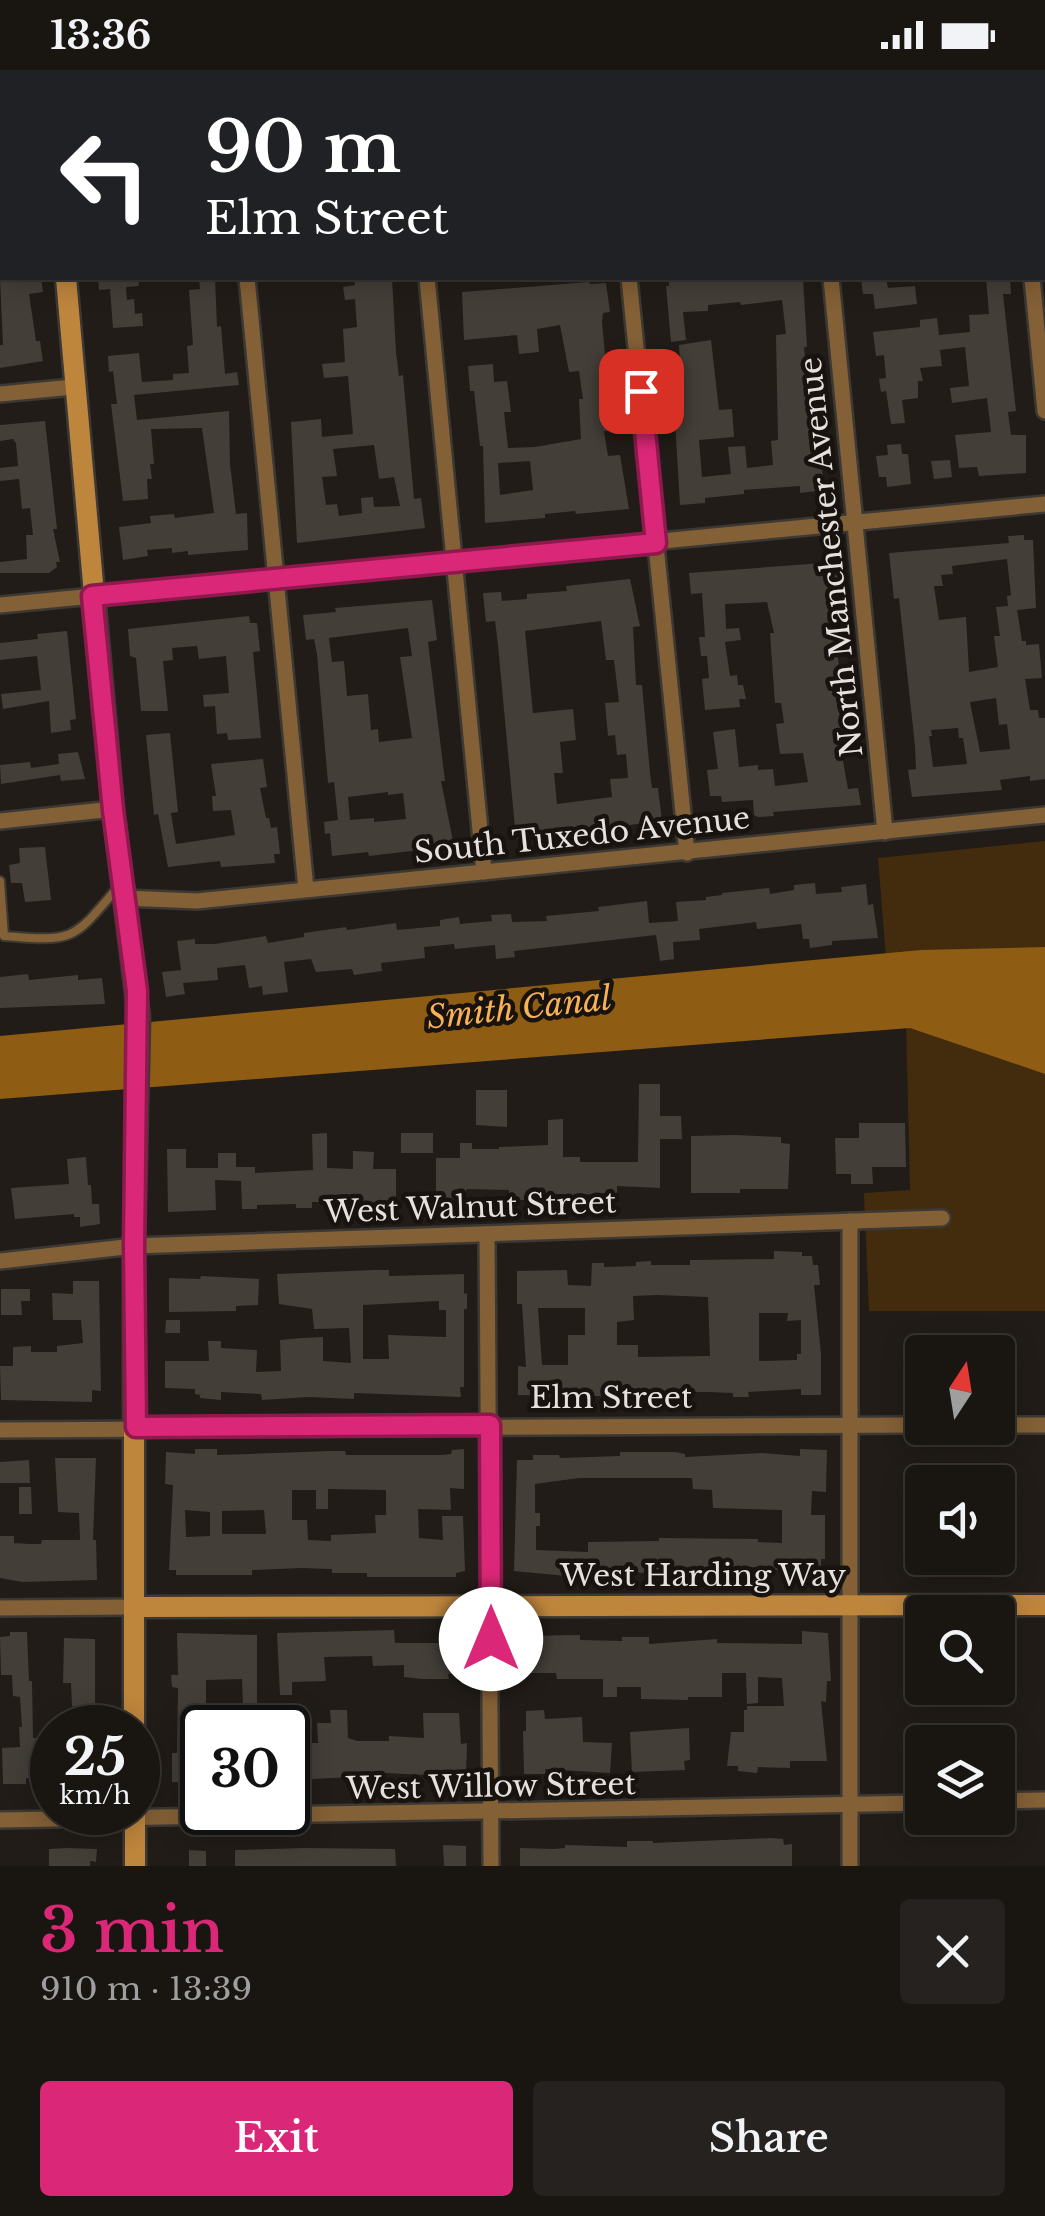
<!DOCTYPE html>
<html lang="en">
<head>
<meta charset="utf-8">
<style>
	body { margin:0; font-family:"Libre Baskerville",serif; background:#26221f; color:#f1f3f6; height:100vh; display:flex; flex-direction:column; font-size:38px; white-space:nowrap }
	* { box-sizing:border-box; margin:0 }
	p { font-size:32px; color:#9f9f9f }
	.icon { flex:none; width:55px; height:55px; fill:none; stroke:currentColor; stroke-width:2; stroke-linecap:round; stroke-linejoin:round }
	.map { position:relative; height:1796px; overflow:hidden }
	.details { display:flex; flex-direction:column; background:#191511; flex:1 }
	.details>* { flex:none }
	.top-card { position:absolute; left:0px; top:0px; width:1045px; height:210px; box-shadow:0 5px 25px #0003,0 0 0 2px #373431; background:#202124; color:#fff; overflow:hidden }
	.needle { width:65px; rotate:12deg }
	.buttons { position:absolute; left:905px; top:1265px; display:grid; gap:20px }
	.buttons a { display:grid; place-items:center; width:110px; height:110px; border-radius:10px; background:#191511; box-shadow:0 5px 25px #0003,0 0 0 2px #373431; font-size:50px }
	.speed { position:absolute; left:30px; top:1635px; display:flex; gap:20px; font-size:50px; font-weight:700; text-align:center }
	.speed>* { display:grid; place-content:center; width:130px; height:130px; border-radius:50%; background:#191511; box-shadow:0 5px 25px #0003,0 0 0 2px #373431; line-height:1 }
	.speed small { font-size:25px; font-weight:400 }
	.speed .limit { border:5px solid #111; border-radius:15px; background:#fff; color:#111 }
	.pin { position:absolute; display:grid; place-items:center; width:85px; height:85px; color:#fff; margin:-42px; border-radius:20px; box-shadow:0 5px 15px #0006 }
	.me { position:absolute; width:110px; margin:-55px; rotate:0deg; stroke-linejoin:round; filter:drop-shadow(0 0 8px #0008) }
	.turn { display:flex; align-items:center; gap:35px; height:210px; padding:0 40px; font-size:45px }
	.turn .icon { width:130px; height:130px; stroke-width:2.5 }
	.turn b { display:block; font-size:70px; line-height:85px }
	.round { display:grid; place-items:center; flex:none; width:105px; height:105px; border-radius:10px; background:#26221f }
	.head { display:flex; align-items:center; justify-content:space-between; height:170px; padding:0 40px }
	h1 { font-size:60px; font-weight:600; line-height:75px; color:#db2777 }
	.primary-button { display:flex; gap:20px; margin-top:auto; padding:20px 40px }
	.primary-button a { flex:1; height:115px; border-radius:10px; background:#db2777; color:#fff; font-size:40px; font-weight:600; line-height:115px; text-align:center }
	.primary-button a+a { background:#26221f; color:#f1f3f6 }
	.status { display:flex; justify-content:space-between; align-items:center; height:70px; padding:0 50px; background:#191511; direction:ltr }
	.status svg { height:28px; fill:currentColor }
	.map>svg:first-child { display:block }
	.green { fill:#432c0e }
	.water { fill:#8f5c13 }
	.building { fill:#433e38; fill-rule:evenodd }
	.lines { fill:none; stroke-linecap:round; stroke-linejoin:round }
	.lane-casing { stroke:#3c3833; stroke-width:12 }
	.street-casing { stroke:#3c3833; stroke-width:20 }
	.secondary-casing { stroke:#3c3833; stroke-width:25 }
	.lane { stroke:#836036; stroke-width:8 }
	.street { stroke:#836036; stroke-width:15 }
	.secondary { stroke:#be853d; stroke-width:20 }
	.route-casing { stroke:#8e194d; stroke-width:25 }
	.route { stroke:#db2777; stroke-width:18 }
	.labels { text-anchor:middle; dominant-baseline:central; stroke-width:9; stroke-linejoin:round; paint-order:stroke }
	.street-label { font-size:30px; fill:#e5e1de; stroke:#18130e }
	.water-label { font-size:32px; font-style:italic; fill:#f9b156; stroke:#18130e }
</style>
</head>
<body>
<div class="status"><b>13:36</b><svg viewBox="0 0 49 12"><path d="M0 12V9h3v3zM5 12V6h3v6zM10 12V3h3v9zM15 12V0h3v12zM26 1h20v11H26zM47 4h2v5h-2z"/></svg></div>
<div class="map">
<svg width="1045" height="1796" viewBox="0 0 1045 1796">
	<rect width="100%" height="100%" fill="#211c17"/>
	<path class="green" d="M1045,771V1241H869L864,1123L910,1120L906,950L887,900L878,788Z"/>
	<path class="water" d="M1045,877V1004L910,958L0,1029V966L921,880Z"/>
	<g class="building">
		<path d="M0,208H41L43,222L29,224L36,271H40L43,291L0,298V275H3Z"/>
		<path d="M98,208H138L139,216L126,217L127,230L134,229L135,244L142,243L143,256L113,258L110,219L99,220Z"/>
		<path d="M199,208H215L217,257L221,256L225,304L237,302L239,315L134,325L137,350L229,341L230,394L236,444L247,443L248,480L188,485V481L172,483V478L147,480L148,486L123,490L119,457L151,453L150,446L174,444L175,448L214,443L202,358L151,359L154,394H150L152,409H147L148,429L123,431L111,334H117L113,301L109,302L108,286L139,283L142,312L173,310V304L189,303L187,276L193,275L189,220L200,219Z"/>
		<path d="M354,208H392L396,282L399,306L403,305L414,429L421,428L425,458L297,473L291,352L321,349L322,367L353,364L348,306L324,308L322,294L345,292L343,259L357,257L355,229L345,230L343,217L355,215ZM374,375L379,409L394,407L400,436L374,437L373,427L361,428L362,443L339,446L337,434L326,435L322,407L337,406L333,379Z"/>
		<path d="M669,208H803L807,277H804L808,316H812L816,379L820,378L824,420L800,423V416L744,420V424L705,428V433L680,435L675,351L684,350L679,275L711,270L719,340L732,339L734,367L699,370L702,407L731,404L728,377L745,376L747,398L773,395L771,371L778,370L776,265L786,264L782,230L741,235L740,232L708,235V241L683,242L686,270L671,272L666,216H669Z"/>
		<path d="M861,208H886L888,218L915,216L917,234L875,239L873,224H863Z"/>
		<path d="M986,208H1010L1011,224H1003L1016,341L1008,342L1011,365H1026V403L979,406L977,397L959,398L955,365L991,362L987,328L952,333L950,318L969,316L965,277L940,280L942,296L920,298L923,311H918V328L902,330L905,353L891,354L886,321L881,322L879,309L886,308L884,285L876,286L873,262L920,257V250L937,248L939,265L970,262L969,245L989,244Z"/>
		<path d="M589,212L590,214L606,213L610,242L603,243L602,252L605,285L610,284L612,303H606L609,327H614L616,340H613L612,361H604L608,386L620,385L629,439L576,444L575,441L545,444V448L485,453L483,376H480L474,321H470L468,296L493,294L494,312L507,311L511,342H504L508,378L535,377L581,369L579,329H583L579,301L569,302L560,255L537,259L539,282L519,284L517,265L464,270L462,222ZM530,391L533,420L500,425L498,393Z"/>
		<path d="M45,351L57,459H53L60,492H56L57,497L49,503H0V492L27,489L26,465H33L30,438L22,439L19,409L0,411V398L18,396L16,373L13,369L0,371V355Z"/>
		<path d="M901,374L902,384H908L911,414L887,417L886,407H879L876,386L888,385L887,375Z"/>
		<path d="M950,390L952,407L934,409L931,391Z"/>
		<path d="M1024,465V470H1033L1036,538L1017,540L1022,571H1026V575L1039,574L1042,608L1025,609L1030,640H1038L1039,648H1045V709L1030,711V706L1000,710L1002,720L912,727L908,700L916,699L915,676L899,528L894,529L889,483L1009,473L1008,466ZM1007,489L1011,525L1007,526L1008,536L996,537L1000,566H994L998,597L969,602L966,547L939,550L934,516H943L941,505L953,504L952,496ZM996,628L999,655L1007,654L1010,679L980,682L970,632ZM958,658L959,668H963L967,694L933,697L929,666H932L931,660Z"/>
		<path d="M836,492L840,523L832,524L845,663L840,664V674L848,719L858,718L861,735L773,742L774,746L758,747L754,745L753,730L722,732L721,726H710L707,700L718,699L713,662L735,659L739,697L758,695V700L773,699L775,716L808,712L803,683L780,684L776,654L784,653L781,633H775L770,563H774L767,532L725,534L726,559L739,558L741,570L725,572L730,606L737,605L738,615H743L746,629H739L740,637L705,640L702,609L709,608L707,586H701L699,567H705L702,523L691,524L689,503Z"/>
		<path d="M630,509L640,556L633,557L636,615H642L650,703L652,718H658L662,751L516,769L498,575L495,551L486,552L483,523L501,522L502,531L527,529V524L567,521L566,516ZM601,551L606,590H614L619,632L605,633L608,666L615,665L617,685L626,684L628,708L610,709L612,727L557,734L554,703H563L560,672L576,670L573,639L533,643L525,561Z"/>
		<path d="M432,530L437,570L428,572L445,711H441L454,776L369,786L368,782L332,786L330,763L325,764L324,752L338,750L334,712L328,713L317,584L314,569L306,570L303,545L336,542L335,538ZM408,558L412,586L400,587L412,668L379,672L378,659L371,660L368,624L347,626L344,591L332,592L329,568ZM388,722V725L403,723L406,749L374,752V748L350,750L348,727Z"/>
		<path d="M249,546L250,553H257L260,581L253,582L261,668L228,670L227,663L217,664L215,636L204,637L203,625L229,623L226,586L199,589L197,576L172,578L173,590L163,591L168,641H141L136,588L130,586L128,559Z"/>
		<path d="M67,561L76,649L70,650L71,660L51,663L49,631L3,639L1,624L41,620L37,586L0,590V573L38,569L37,564Z"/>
		<path d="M170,663L178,742L171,743L176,774L235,765L231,740L213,741L212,726H216L211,694L263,689L267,717L260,718L266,748H269L271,758L277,757L280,784H274L275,793L221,797L220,791L168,797L158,744L154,745L146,665Z"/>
		<path d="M78,682L85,709L61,711L60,705L1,714L0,695L30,692L31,698L59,694L58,684Z"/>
		<path d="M45,777L51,830L25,832L22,813H11L9,795L20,793L19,778Z"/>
		<path d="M815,813L816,824L842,822L841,817L866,814L868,835L873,834L878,868L832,871V875L810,878L809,869H803L801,854L757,859L756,852L699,859L700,870L673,872L674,889L660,891L656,865L514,881L515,887L496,889L495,875L455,879L454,874L424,877L425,888L381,893L382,901L354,905L352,899L316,902L311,889L284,892L288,922L263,925L262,916L249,918L245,895L217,898L218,910L183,913L185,924L166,927L162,902L181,900L177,871L195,869V874H215L266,866L268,873L304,867V863L346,857L347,860L396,853L397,860L440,856V850L459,847L460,854L492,851L491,845L511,844L512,852L547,851L546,846L599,841L598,837L647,831L649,853L678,851L676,832L706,830V827L722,825V823L769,818L770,824L794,820V815Z"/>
		<path d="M28,904L29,910L78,905V910L102,908L105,934L0,938V907Z"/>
		<path d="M639,1014H660V1046H681L682,1069H660V1118L617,1116V1123L569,1125L526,1121L527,1130H509V1120L467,1119L459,1134H447L446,1127H436V1088H460V1073H472V1079H499V1077L548,1075V1050L563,1049V1087H580V1092H638Z"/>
		<path d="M476,1020H507V1057L476,1055Z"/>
		<path d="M859,1053H905L906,1097H872L873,1114H851V1104H836L835,1068H859Z"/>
		<path d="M327,1063V1098L353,1099V1081L374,1082L373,1099H396V1133L312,1132V1138H296V1134L257,1135V1139H242L241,1111L215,1110L216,1140L168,1142L167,1079H186V1098H218V1083H236V1097H255V1103L313,1100L312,1064Z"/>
		<rect x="401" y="1063" width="32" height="20"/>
		<path d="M734,1065L781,1067V1073L790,1074L788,1119H740V1123H691V1066Z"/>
		<path d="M86,1087L88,1115H91L92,1134H99L100,1154L80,1157V1147H74V1144L15,1149L11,1118L69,1114L67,1089Z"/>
		<path d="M774,1181L802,1182V1186H812L813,1195H818L820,1215H814L821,1284V1325H801V1319L748,1322L749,1327H733V1323L708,1322H681V1327L518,1325V1296L526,1297L522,1234H517V1201L567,1200L568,1215L591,1216L592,1193H604V1197L636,1196V1192L651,1191V1195H690V1190L774,1189ZM657,1225L708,1227L710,1286L638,1287V1275H617V1252L634,1250L633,1226ZM538,1238H585V1265H568V1295H542ZM759,1243H788L787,1251L801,1250V1284H797V1290L759,1291Z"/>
		<path d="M374,1200H389V1206L464,1204V1224L467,1223V1239H464V1317H460L461,1327L354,1323V1329L309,1327L262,1330L261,1324L221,1322V1330L200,1328V1325L195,1324V1319L165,1318V1291H209L208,1271H221V1278L257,1280L256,1302L281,1301L280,1270L301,1268L323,1267V1291L351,1293L349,1258L314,1259L312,1239L279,1234L277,1204ZM439,1231V1240H446V1267L388,1265L389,1289H363V1235Z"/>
		<path d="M201,1206L259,1209L258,1235L236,1236V1241L169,1242V1208L200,1209Z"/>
		<path d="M73,1211H99L101,1321L92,1320V1332L1,1330L0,1296H13V1277L31,1276V1282H57V1276L83,1273L81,1250H53L52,1223L73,1224Z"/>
		<path d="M1,1219H30V1231H21L22,1245H1Z"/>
		<path d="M166,1250H180V1263H165Z"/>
		<path d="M195,1379H217V1385L331,1381H345L346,1385H442L451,1384L452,1380L464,1379V1419L450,1418L451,1440L418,1439L419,1468L443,1470L442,1446H463L465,1501L456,1503V1507H367V1503H332V1499L301,1498L252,1500V1505H176V1500H169L173,1415L165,1414L166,1382L195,1384ZM328,1419L386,1420V1445H375L376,1463L331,1465V1471L308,1470L307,1450H292V1420H316V1439H328ZM185,1440L210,1442V1466L186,1467ZM264,1440L266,1464H222V1441Z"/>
		<path d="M800,1379L827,1380L826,1422L812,1421L811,1445H825V1489H821V1507L779,1504V1500H764V1497H717L718,1506L705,1507V1500L671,1499V1506L625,1501H577V1507L514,1501L517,1390H533V1385H559L560,1388L620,1386V1382H675L685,1384V1387L762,1383L800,1386ZM579,1408H692L693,1419L712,1420L713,1438L782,1440V1473L758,1472V1469L659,1468V1471L588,1472V1482L536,1480V1456H540V1443H535V1414Z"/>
		<path d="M55,1388H96L93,1470H96L97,1510L22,1512L0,1508V1466H14V1473L29,1474H41L42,1470H80L79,1443L58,1442Z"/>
		<path d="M29,1390L30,1413H0V1392Z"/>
		<path d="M19,1417H31L32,1444H19Z"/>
		<path d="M394,1560L395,1573H440V1569H448V1564H466V1604H448L449,1609H422L404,1607V1595L373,1596L372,1586L324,1587L326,1611L292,1612V1625H280L277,1563Z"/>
		<path d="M802,1561L828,1563L831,1611H827L826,1632L821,1631L827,1691H790V1698L758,1697L757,1703L738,1701V1696H727L731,1662H744V1640H747V1636H784L782,1608L758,1607V1633L747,1634L746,1603H722V1627H688V1630L641,1629V1617H617V1627H603V1609H557L556,1603H519V1566L580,1565V1570L622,1571V1567H649V1574L717,1569V1573L802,1574Z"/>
		<path d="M10,1562H27L29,1611H32L33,1668H44L45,1675L52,1676V1708H26V1714H3L2,1678L20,1677L19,1657H22L20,1627L13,1626L12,1605H1L0,1567L10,1566Z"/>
		<path d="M177,1563L257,1565V1634L243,1635L242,1609L206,1610V1640H210L211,1658H202V1711L188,1713L172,1712V1683H177L178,1618L172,1617L171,1605H178Z"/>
		<path d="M64,1568L95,1569V1654L78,1655L77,1637L72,1636L71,1613H63Z"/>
		<path d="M330,1640H347L348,1668L357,1671H389V1666L424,1668L423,1643H459L461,1674L467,1673L466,1707L363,1702L351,1703V1707L295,1710V1701L288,1702V1673H318L317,1653H331Z"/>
		<path d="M544,1640L545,1649L582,1647L583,1672L612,1673L610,1703L545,1699L546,1704H524L523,1661H526V1641Z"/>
		<path d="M689,1658L690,1690L684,1691L685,1700L632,1702L630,1662Z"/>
		<path d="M771,1768L783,1769L784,1775L792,1774V1796H520V1778L554,1779L565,1778V1775L627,1777V1771H653V1773Z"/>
		<path d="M443,1775L466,1776V1796H444Z"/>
		<path d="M67,1778L97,1779L96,1792L90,1791V1796H49V1779Z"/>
		<path d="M304,1778L395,1779L396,1796H235V1780Z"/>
		<path d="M189,1780L206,1781V1796H189Z"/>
	</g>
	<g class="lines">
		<g class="lane-casing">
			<g id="lane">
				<path d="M0,16H2"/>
				<path d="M0,811L4,866C75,872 73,870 118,817"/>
			</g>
		</g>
		<g class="street-casing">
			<g id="street">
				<path d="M409,0V2"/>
				<path d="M811,0V2"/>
				<path d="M478,2L484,0"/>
				<path d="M1042,131H1045"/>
				<path d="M247,208L306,819"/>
				<path d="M427,208L484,802"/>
				<path d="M629,208L687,783"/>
				<path d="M831,208L885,762"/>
				<path d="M1032,208L1045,341"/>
				<path d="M0,324L73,317"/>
				<path d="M0,535L1045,434"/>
				<path d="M0,751L113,739"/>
				<path d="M124,828L197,831L1045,745"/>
				<path d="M850,1151V1796"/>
				<path d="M487,1164L491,1796"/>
				<path d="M0,1191L134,1176L942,1148"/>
				<path d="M998,1355H1045"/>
				<path d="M0,1360L922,1355"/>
				<path d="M0,1538L135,1537"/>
				<path d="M998,1731L1045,1730"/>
				<path d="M0,1750L922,1733"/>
			</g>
		</g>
		<g class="secondary-casing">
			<g id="secondary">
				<path d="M46,0V2"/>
				<path d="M0,138H2"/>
				<path d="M66,208L113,739L139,947L134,1176V1658"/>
				<path d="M135,1537L1045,1535"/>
				<path d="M135,1796V1742"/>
			</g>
		</g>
		<use href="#lane" class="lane"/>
		<use href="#street" class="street"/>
		<use href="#secondary" class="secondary"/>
	</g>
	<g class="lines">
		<g class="route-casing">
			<path id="route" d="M491,1569L490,1355L136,1357L134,1176L137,921L113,740L92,526L656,473L641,321"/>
		</g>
		<use href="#route" class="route"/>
	</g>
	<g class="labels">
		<g class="street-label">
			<text transform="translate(831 487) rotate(-96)">North Manchester Avenue</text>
			<text transform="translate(582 765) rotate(-6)">South Tuxedo Avenue</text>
			<text transform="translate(470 1137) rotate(-2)">West Walnut Street</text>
			<text x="611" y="1327">Elm Street</text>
			<text x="703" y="1505">West Harding Way</text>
			<text transform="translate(491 1716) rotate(-1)">West Willow Street</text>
		</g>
		<g class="water-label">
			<text transform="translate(519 938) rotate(-6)">Smith Canal</text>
		</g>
	</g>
</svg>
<div class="buttons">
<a><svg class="needle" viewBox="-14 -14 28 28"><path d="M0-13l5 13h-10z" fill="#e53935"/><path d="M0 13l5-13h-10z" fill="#9f9f9f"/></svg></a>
<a><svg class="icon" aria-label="sound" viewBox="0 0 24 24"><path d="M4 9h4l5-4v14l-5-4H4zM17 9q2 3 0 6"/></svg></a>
<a><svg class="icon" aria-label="search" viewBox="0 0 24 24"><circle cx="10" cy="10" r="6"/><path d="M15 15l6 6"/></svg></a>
<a><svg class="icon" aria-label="layers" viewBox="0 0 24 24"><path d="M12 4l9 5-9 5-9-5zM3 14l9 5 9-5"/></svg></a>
</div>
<div class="speed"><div>25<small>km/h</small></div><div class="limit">30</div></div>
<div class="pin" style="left:641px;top:321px;background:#d93025"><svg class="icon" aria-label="arrive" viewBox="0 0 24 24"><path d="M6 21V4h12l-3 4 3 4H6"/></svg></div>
<svg class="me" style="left:491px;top:1569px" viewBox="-20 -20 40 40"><circle r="19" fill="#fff"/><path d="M0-13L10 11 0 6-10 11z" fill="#db2777"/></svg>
<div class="top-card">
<div class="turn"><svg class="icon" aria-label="left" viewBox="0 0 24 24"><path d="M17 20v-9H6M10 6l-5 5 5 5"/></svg><div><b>90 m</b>Elm Street</div></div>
</div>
</div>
<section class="details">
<div class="head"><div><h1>3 min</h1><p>910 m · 13:39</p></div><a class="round"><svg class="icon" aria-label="close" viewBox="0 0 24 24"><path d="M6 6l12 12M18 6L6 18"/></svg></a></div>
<div class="primary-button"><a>Exit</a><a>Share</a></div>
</section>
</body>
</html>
